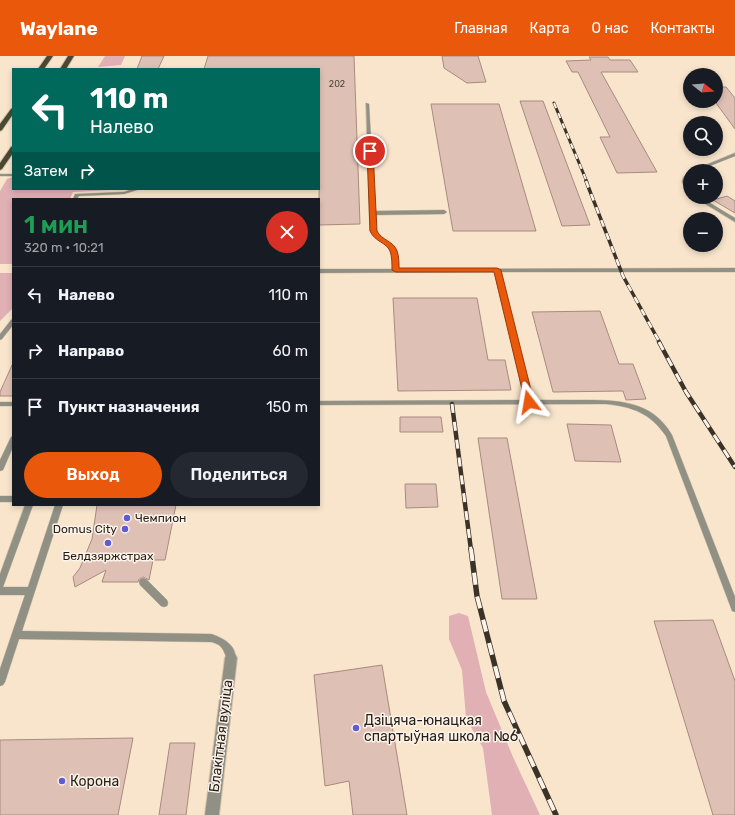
<!DOCTYPE html>
<html lang="ru">
<head>
<meta charset="utf-8">
<style>
	body { margin:0; font-family:Rubik,sans-serif; background:#242831; color:#f1f3f6; height:100vh; display:flex; flex-direction:column; font-size:15px; white-space:nowrap }
	* { box-sizing:border-box; margin:0 }
	p { font-size:13px; color:#9ea1a6 }
	.icon { flex:none; width:22px; height:22px; fill:none; stroke:currentColor; stroke-width:2; stroke-linecap:round; stroke-linejoin:round }
	.map { position:relative; flex:1; overflow:hidden }
	.side { position:absolute; left:12px; top:142px; width:308px; height:308px; display:flex; flex-direction:column; background:#171b24; border-radius:0px; box-shadow:0 2px 6px #0003 }
	.side>* { flex:none }
	.top-card { position:absolute; left:12px; top:12px; width:308px; height:122px; border-radius:0px; box-shadow:0 2px 6px #0003; background:#00695c; color:#fff; overflow:hidden }
	.needle { width:26px; rotate:107deg }
	.buttons { position:absolute; left:683px; top:12px; display:grid; gap:8px }
	.buttons a { display:grid; place-items:center; width:40px; height:40px; border-radius:50%; background:#171b24; box-shadow:0 2px 6px #0003; font-size:20px }
	.pin { position:absolute; display:grid; place-items:center; width:34px; height:34px; color:#fff; margin:-17px; border:2px solid #fff; border-radius:50%; box-shadow:0 1px 4px #0007 }
	.me { position:absolute; width:44px; margin:-22px; rotate:346deg; stroke-linejoin:round; filter:drop-shadow(0 0 3px #0008) }
	.turn { display:flex; align-items:center; gap:14px; height:84px; padding:0 12px; font-size:18px }
	.turn .icon { width:52px; height:52px; stroke-width:2.5 }
	.turn b { display:block; font-size:28px; line-height:34px }
	.then { display:flex; align-items:center; height:38px; padding:0 12px; background:#0003; gap:8px; font-size:15px }
	.round { display:grid; place-items:center; flex:none; width:42px; height:42px; border-radius:21px; background:#242831 }
	.head { display:flex; align-items:center; justify-content:space-between; height:68px; padding:0 12px }
	h1 { font-size:24px; font-weight:600; line-height:30px; color:#1e9e55 }
	.primary-button { display:flex; gap:8px; margin-top:auto; padding:8px 12px }
	.primary-button a { flex:1; height:46px; border-radius:24px; background:#ea580c; color:#fff; font-size:16px; font-weight:600; line-height:46px; text-align:center }
	.primary-button a+a { background:#242831; color:#f1f3f6 }
	ul { padding:0; list-style:none }
	li { display:flex; align-items:center; gap:12px; height:56px; padding:0 12px; border-top:1px solid #363941 }
	li div { flex:1 }
	li b { display:block; font-size:15px }
	li em { font-style:normal }
	header { display:flex; align-items:center; gap:24px; box-sizing:border-box; height:56px; padding:0 20px; background:#ea580c; color:#fff }
	header strong { font-size:19px }
	nav { display:flex; gap:22px; margin-inline-start:auto; font-size:14px }
	.map>svg:first-child { display:block }
	.green { fill:#e1b0b5 }
	.building { fill:#dfc0b4; stroke:#a88b80 }
	.lines { fill:none; stroke-linecap:round; stroke-linejoin:round }
	.lane-casing { stroke:#d3c1ab; stroke-width:1 }
	.street-casing { stroke:#d3c1ab; stroke-width:2 }
	.primary-casing { stroke:#d3c1ab; stroke-width:2 }
	.lane { fill:#909084; fill-rule:evenodd }
	.street { fill:#909084; fill-rule:evenodd }
	.primary { fill:#4a4833; fill-rule:evenodd }
	.rail-far3-casing { stroke:#3c3328; stroke-width:3 }
	.rail-far2-casing { stroke:#3c3328; stroke-width:3.5 }
	.rail-far1-casing { stroke:#3c3328; stroke-width:4.5 }
	.rail-casing { stroke:#3c3328; stroke-width:5.5 }
	.rail-far3 { stroke:#fcf4ea; stroke-width:2; stroke-dasharray:5.5; stroke-linecap:butt }
	.rail-far2 { stroke:#fcf4ea; stroke-width:2.5; stroke-dasharray:7; stroke-linecap:butt }
	.rail-far1 { stroke:#fcf4ea; stroke-width:3; stroke-dasharray:9; stroke-linecap:butt }
	.rail { stroke:#fcf4ea; stroke-width:4; stroke-dasharray:12; stroke-linecap:butt }
	.route { fill:#ea580c; stroke:#983908 }
	.poi-dot { fill:#5e5bd4; stroke:#fcf4ea; stroke-width:1.5 }
	.labels { text-anchor:middle; dominant-baseline:central; stroke-width:3; stroke-linejoin:round; paint-order:stroke }
	.far-number-label { font-size:9px; fill:#54463d }
	.poi-label { font-size:12px; fill:#261e15; stroke:#fcf4ea; text-anchor:start }
	.near-poi-label { font-size:14px; fill:#261e15; stroke:#fcf4ea; text-anchor:start }
	.near-street-label { font-size:14px; fill:#261e15; stroke:#fcf4ea }
</style>
</head>
<body>
<header>
<strong>Waylane</strong>
<nav><a>Главная</a><a>Карта</a><a>О нас</a><a>Контакты</a></nav>
</header>
<div class="map">
<svg width="735" height="759" viewBox="0 0 735 759">
	<rect width="100%" height="100%" fill="#f9e5cc"/>
	<g class="green">
		<path d="M105,0H125L121,9L98,11Z"/>
		<path d="M13,121V133H128L73,136L70,143H13V208H0V135L7,123Z"/>
		<path d="M0,217H13V252L0,265Z"/>
		<path d="M459,557L468,560L486,636L513,701L540,759H492L483,692L466,662L462,614L449,583V560Z"/>
	</g>
	<g class="building">
		<path d="M142,0H164L158,13H137Z"/>
		<path d="M208,0H354L360,168L319,169V13H204Z"/>
		<path d="M442,0H478L486,26L467,27L444,12Z"/>
		<path d="M589,1H608L610,4H630L638,16H601L657,116L617,117L600,81H610L578,16H572L566,5L591,4Z"/>
		<path d="M716,31H726L735,42V73L716,47Z"/>
		<path d="M520,45H543L590,169L562,170Z"/>
		<path d="M431,48H499L536,175H453Z"/>
		<path d="M727,140L735,145V157L713,144Z"/>
		<path d="M393,242H477L488,304H505L511,334L398,335Z"/>
		<path d="M600,255L619,308H633L646,343L626,344L623,335L553,336L532,256Z"/>
		<path d="M13,307V340H0V336Z"/>
		<path d="M400,361H441L443,376H400Z"/>
		<path d="M567,368L611,369L621,406L575,405Z"/>
		<path d="M478,382H507L537,543H502Z"/>
		<path d="M405,428H436L438,451L406,452Z"/>
		<path d="M97,449H176L165,504H153L149,524L143,521L139,523L138,526H102L106,514L75,531L73,521L80,512L92,483Z"/>
		<path d="M713,564L735,625V759H713L654,565Z"/>
		<path d="M382,609L407,759H353L349,725L325,730L314,619Z"/>
		<path d="M133,682L118,759H0V684Z"/>
		<path d="M170,687H195L186,759H159Z"/>
	</g>
	<g class="lines">
		<g class="lane-casing">
			<g id="lane">
				<path d="M366,47L369,48L375,155L444,154L447,156L444,158L375,159L376,175L377,178L391,188L397,194L399,213L735,212V216H500L532,344C548,344 565,344 581,344C617,344 652,344 672,379L735,541V556L732,555L731,552L666,380C650,357 633,351 606,348L319,349V345L525,344L495,216L319,217V213H393C393,207 394,200 391,194C388,187 376,184 370,175Z"/>
				<path d="M735,97V100L697,115H691Z"/>
				<path d="M688,116H690V120L687,122L686,126L690,132V137H688L682,126L683,122Z"/>
				<rect x="0" y="118" width="13" height="2"/>
				<path d="M133,133H140L124,138L79,140L77,143H73L75,138H77L124,136Z"/>
				<path d="M694,141H700L735,162V166Z"/>
				<path d="M13,263V269L2,283L0,284V278L11,264Z"/>
				<rect x="0" y="346" width="13" height="4"/>
				<path d="M13,380V391L3,414L0,415V404L11,381Z"/>
				<rect x="0" y="440" width="13" height="6"/>
				<path d="M25,449H33L3,531H28L55,449H63L22,575L211,578C222,581 240,591 234,605L231,606L228,605C223,595 224,589 211,586L19,583L5,626L3,629L0,630V613L25,539H0V518Z"/>
				<path d="M143,522L146,523L167,544L168,547L167,550L164,551L161,550L140,529L139,526L140,523Z"/>
			</g>
		</g>
		<g class="street-casing">
			<path id="street" d="M231,596L235,598L237,602L219,759H205L225,602L227,598Z"/>
		</g>
		<g class="primary-casing">
			<g id="primary">
				<path d="M47,0H53L44,13H38Z"/>
				<path d="M68,0H74L66,13H60Z"/>
				<path d="M13,52V58L2,74L0,75V68L11,53Z"/>
				<path d="M13,90V97L2,113L0,114V107L11,91Z"/>
			</g>
		</g>
		<use href="#lane" class="lane"/>
		<use href="#street" class="street"/>
		<use href="#primary" class="primary"/>
		<g class="rail-far3-casing">
			<path id="rail-far3" d="M554,47L587,126"/>
		</g>
		<g class="rail-far2-casing">
			<path id="rail-far2" d="M586,125L623,220L660,287"/>
		</g>
		<g class="rail-far1-casing">
			<g id="rail-far1">
				<path d="M659,286L686,336L735,411"/>
				<path d="M452,348L471,494"/>
			</g>
		</g>
		<g class="rail-casing">
			<path id="rail" d="M471,493L477,540L504,645L556,759"/>
		</g>
		<use href="#rail-far3" class="rail-far3"/>
		<use href="#rail-far2" class="rail-far2"/>
		<use href="#rail-far1" class="rail-far1"/>
		<use href="#rail" class="rail"/>
	</g>
	<path class="route" d="M370,93L373,95L377,175C381,184 394,185 397,195C399,200 399,207 399,212H497L501,214L534,346L532,348H526L525,346L494,216H396L392,214C392,208 392,200 390,195C386,186 375,186 370,175L367,95Z"/>
	<g class="poi-dot">
		<circle cx="127" cy="462" r="4"/>
		<circle cx="125" cy="473" r="4"/>
		<circle cx="108" cy="487" r="4"/>
		<circle cx="356" cy="672" r="4"/>
		<circle cx="62" cy="725" r="4"/>
	</g>
	<g class="labels">
		<g class="far-number-label">
			<text x="337" y="28">202</text>
		</g>
		<g class="poi-label">
			<text x="135" y="462">Чемпион</text>
			<text x="117" y="473" text-anchor="end">Domus City</text>
			<text x="108" y="500" text-anchor="middle">Белдзяржстрах</text>
		</g>
		<g class="near-poi-label">
			<text x="364" y="664">Дзіцяча-юнацкая<tspan x="364" dy="16">спартыўная школа №6</tspan></text>
			<text x="70" y="725">Корона</text>
		</g>
		<g class="near-street-label">
			<text transform="translate(221 680) rotate(-83)">Блакітная вуліца</text>
		</g>
	</g>
</svg>
<div class="buttons">
<a><svg class="needle" viewBox="-14 -14 28 28"><path d="M0-13l5 13h-10z" fill="#e53935"/><path d="M0 13l5-13h-10z" fill="#9ea1a6"/></svg></a>
<a><svg class="icon" aria-label="search" viewBox="0 0 24 24"><circle cx="10" cy="10" r="6"/><path d="M15 15l6 6"/></svg></a>
<a>+</a>
<a>−</a>
</div>
<div class="pin" style="left:370px;top:95px;background:#d93025"><svg class="icon" aria-label="arrive" viewBox="0 0 24 24"><path d="M6 21V4h12l-3 4 3 4H6"/></svg></div>
<svg class="me" style="left:529px;top:346px" viewBox="-20 -20 40 40"><path d="M0-17L14 15 0 8-14 15z" fill="#ea580c" stroke="#fff" stroke-width="4"/></svg>
<div class="top-card">
<div class="turn"><svg class="icon" aria-label="left" viewBox="0 0 24 24"><path d="M17 20v-9H6M10 6l-5 5 5 5"/></svg><div><b>110 m</b>Налево</div></div>
<div class="then">Затем<svg class="icon" aria-label="right" viewBox="0 0 24 24"><path d="M7 20v-9h11M14 6l5 5-5 5"/></svg></div>
</div>
<section class="side">
<div class="head"><div><h1>1 мин</h1><p>320 m · 10:21</p></div><a class="round" style="background:#d93025;color:#fff"><svg class="icon" aria-label="close" viewBox="0 0 24 24"><path d="M6 6l12 12M18 6L6 18"/></svg></a></div>
<ul>
<li><svg class="icon" aria-label="left" viewBox="0 0 24 24"><path d="M17 20v-9H6M10 6l-5 5 5 5"/></svg><div><b>Налево</b></div><em>110 m</em></li>
<li><svg class="icon" aria-label="right" viewBox="0 0 24 24"><path d="M7 20v-9h11M14 6l5 5-5 5"/></svg><div><b>Направо</b></div><em>60 m</em></li>
<li><svg class="icon" aria-label="arrive" viewBox="0 0 24 24"><path d="M6 21V4h12l-3 4 3 4H6"/></svg><div><b>Пункт назначения</b></div><em>150 m</em></li>
</ul>
<div class="primary-button"><a>Выход</a><a>Поделиться</a></div>
</section>
</div>
</body>
</html>
